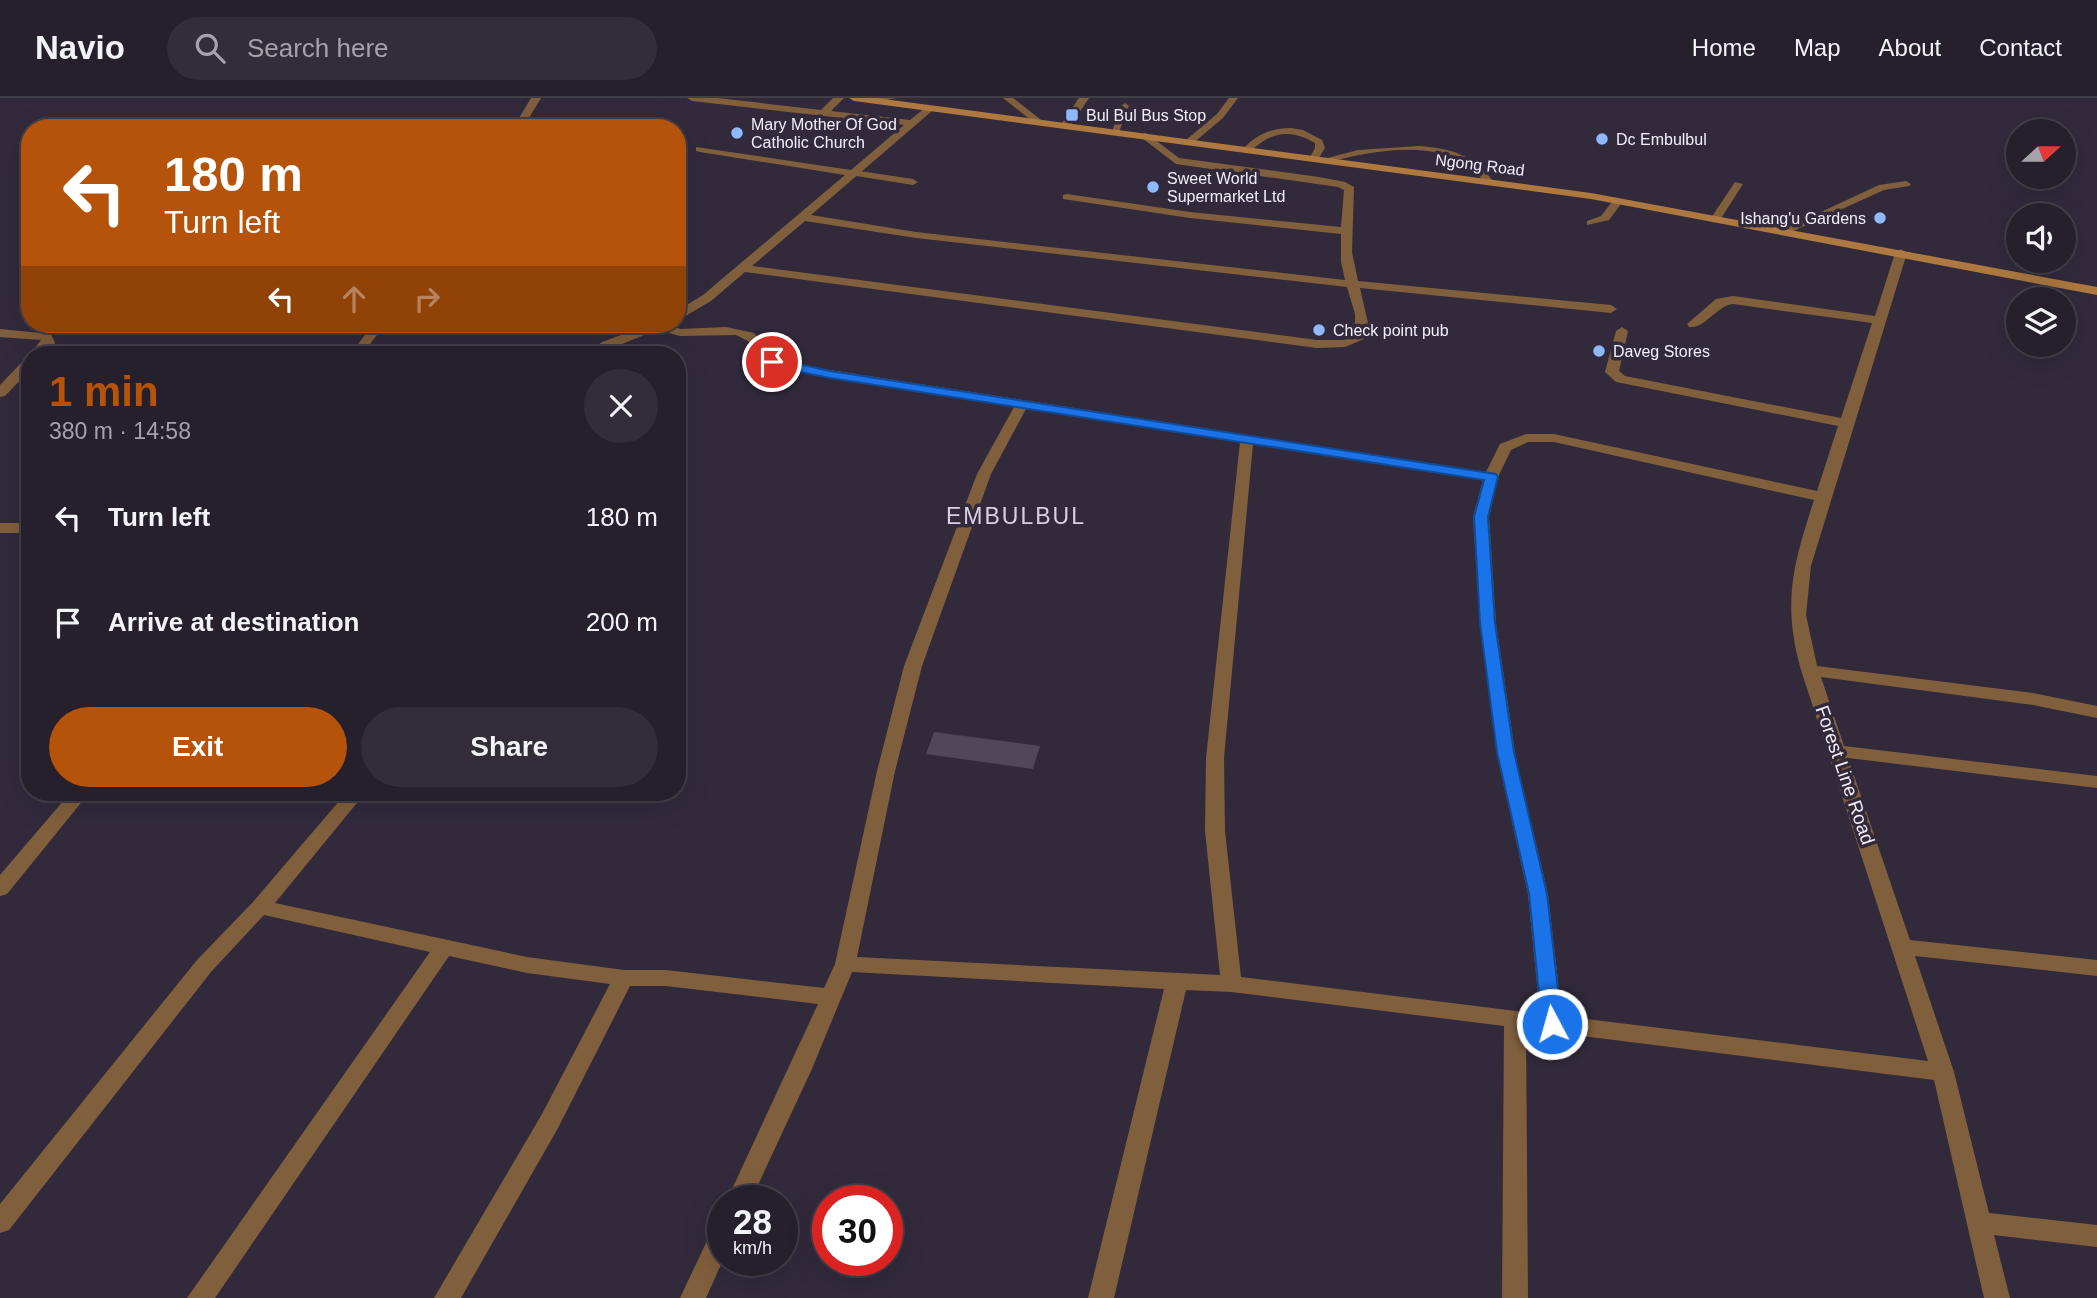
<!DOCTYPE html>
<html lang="en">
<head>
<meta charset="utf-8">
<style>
	body { margin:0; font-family:Arial,sans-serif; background:#322d38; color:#f1f3f6; height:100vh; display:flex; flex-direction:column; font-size:26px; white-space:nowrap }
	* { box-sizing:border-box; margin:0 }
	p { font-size:23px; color:#a4a3a9 }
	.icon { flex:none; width:38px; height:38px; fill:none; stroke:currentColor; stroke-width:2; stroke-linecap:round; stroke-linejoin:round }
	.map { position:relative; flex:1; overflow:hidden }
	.drawer { position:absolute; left:21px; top:248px; width:665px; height:455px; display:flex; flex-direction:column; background:#26202c; border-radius:28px; box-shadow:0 7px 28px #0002,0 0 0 2px #423e48 }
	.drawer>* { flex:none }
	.guide { position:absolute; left:21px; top:21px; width:665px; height:214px; border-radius:28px; box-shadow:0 7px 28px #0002,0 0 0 2px #423e48; background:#b45309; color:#fff; overflow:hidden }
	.needle { width:46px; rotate:69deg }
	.controls { position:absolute; left:2006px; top:21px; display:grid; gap:14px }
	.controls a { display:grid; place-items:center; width:70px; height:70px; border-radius:50%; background:#26202c; box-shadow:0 7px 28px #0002,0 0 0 2px #423e48; font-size:35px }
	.speed { position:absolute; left:707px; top:1087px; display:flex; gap:14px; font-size:35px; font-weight:700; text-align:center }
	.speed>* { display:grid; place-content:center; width:91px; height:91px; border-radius:50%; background:#26202c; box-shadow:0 7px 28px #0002,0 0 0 2px #423e48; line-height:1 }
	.speed small { font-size:18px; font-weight:400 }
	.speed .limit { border:10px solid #d22; background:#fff; color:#111 }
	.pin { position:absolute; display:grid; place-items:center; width:60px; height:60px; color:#fff; margin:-30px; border:4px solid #fff; border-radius:50%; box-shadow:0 2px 7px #0007 }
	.me { position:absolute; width:77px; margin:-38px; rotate:354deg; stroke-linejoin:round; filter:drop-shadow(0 0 5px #0008) }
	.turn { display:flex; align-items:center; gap:24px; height:147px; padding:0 28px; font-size:32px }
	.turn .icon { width:91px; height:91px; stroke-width:2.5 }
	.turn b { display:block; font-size:49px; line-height:60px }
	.lanes { display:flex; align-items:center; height:66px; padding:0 28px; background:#0003; justify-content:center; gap:35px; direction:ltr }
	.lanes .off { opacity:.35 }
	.round { display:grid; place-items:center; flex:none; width:74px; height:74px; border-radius:37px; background:#322d38 }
	.head { display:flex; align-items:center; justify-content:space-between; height:119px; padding:0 28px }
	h1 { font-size:42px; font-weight:600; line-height:52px; color:#b45309 }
	.cta { display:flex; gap:14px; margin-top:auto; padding:14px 28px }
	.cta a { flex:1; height:80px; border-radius:42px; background:#b45309; color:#fff; font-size:28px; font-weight:600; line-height:80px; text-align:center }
	.cta a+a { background:#322d38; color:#f1f3f6 }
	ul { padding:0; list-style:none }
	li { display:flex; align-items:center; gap:21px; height:105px; padding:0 28px }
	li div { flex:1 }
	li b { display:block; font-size:26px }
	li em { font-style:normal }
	header { display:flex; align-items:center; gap:42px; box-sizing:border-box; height:98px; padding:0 35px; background:#26202c; border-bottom:2px solid #423e48 }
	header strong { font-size:33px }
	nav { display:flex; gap:38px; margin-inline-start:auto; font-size:24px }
	.search { width:490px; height:63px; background:#322d38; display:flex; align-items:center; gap:18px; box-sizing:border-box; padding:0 24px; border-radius:38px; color:#a4a3a9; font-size:26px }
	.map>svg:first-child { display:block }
	.building { fill:#504759 }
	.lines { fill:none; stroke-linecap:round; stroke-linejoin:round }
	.service { fill:#805f3d; fill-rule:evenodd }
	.minor { fill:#805f3d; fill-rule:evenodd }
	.secondary { fill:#ad7940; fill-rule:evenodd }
	.route { fill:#1a73e8; stroke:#114b97; stroke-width:2 }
	.poi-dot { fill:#8fb8fd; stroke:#322a3b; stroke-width:2.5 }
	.labels { text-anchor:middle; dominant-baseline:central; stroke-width:7; stroke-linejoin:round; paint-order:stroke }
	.far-poi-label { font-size:16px; fill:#f3eef9; stroke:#322a3b; text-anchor:start }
	.far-street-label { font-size:16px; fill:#f3eef9; stroke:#322a3b }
	.street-label { font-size:19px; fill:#f3eef9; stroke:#322a3b }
	.quarter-label { font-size:23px; letter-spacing:2px; fill:#dad0e5; stroke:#322a3b }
</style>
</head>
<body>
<header>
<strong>Navio</strong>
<div class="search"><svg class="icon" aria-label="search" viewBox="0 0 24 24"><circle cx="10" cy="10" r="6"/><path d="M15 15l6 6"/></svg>Search here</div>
<nav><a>Home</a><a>Map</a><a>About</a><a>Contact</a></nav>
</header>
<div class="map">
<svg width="2097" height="1200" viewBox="0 0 2097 1200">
	<rect width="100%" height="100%" fill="#322a3b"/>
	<path class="building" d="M934,634L1040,648L1033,671L926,656Z"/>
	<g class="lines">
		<g class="service">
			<path d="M874,0H896L871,5L870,3Z"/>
			<path d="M1003,0H1013L1045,25L1037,27Z"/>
			<path d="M1229,0H1238L1223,20L1192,46H1186V42L1217,16Z"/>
			<path d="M1125,5L1129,8L1119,34L1111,36L1121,8Z"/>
			<path d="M1291,30L1303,32L1322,42L1325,50L1317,63L1309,61L1315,50V45C1290,30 1270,34 1250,54L1242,52C1255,37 1271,30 1291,30Z"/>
			<path d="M1419,48C1453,51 1472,56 1494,84L1486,86C1480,79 1474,71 1466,66C1427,41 1367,54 1325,65L1320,62L1358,52Z"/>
			<path d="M853,72L913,81L918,84L913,87L850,77V73Z"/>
			<path d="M1906,83L1911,86L1909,88L1884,92L1789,135L1780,133L1879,87Z"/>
			<path d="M1735,84L1743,86L1720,122H1712L1711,120Z"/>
			<path d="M1615,100L1624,102L1609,122L1587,127V123L1601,118Z"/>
		</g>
		<g class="minor">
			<path d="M531,0H541L523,30H513Z"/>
			<path d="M687,0H718L821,12L833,0H844L831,13L910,22L926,9H932V13L811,117L916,134L1345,182L1341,164V136L1190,120L1063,101V97L1067,96L1190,114L1341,129L1344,92L1338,89L1176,66L1142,40V36L1146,35L1179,60L1319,79L1345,84L1354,89L1352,154L1358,183L1611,207L1617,211L1611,215L1360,190L1368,225L1364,241L1345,249L1317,250L745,174L711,203L677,223V213L703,197L845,77L700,54L696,53V49L851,72L904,27L692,3ZM805,123L916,140L1347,189L1355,216V232L1344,242H1317L752,168Z"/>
			<path d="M1079,0H1089L1069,30H1061L1060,28Z"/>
			<path d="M1901,151L1907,155L1811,468L1806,517L1817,568L2033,595L2097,608V620L2033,607L1821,579L1844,648L2097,678V690L1848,660L1910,842L2097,862V878L1915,858L1954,974L1989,1115L2097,1127V1149L1994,1137L2010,1200H1984L1934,982L1526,931L1528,1200H1502L1504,928L1231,894L1186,892L1114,1200H1088L1164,891L852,874L811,973L751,1102H727L818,906L666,888H630L558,1030L461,1200H434L542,1016L610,886L527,875L449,858L215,1200H187L430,854L264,817L211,874L9,1132L0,1135V1106L197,862L253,804L346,695H365L275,805L527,859L624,872H666L824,890L835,866L877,673L904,568L977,376L1014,309L817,278L764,266L748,243L736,237L680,238L657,232L612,250L600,257H585L602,244L651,226H668L680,231L726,229L754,235L774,260L817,270L1486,374L1500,346L1526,336H1554L1817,393L1838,328L1616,284L1605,274L1616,233L1622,229L1628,233L1619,273L1625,278L1841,320L1872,225L1733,206C1716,208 1705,231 1689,229L1687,226L1716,201L1733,198L1875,218L1895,155ZM1026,311L1240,344L1206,660L1205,733L1220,877L857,859L895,673L922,568L991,376ZM1528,344H1554L1814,402C1793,467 1782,504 1801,572L1928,963L1562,918L1548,796L1516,661L1496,525L1489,419L1498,379L1511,352ZM1253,346L1483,382L1473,419L1480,525L1498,661L1528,796L1540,916L1241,879L1225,733L1224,660Z"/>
			<path d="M373,226H385L362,257H350Z"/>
			<path d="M0,231L51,236L55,245L43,257H30L41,242L0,239Z"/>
			<path d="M30,260V272L5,298L0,299V287L25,261Z"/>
			<rect x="0" y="425" width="30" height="10"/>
			<path d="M70,695H89L7,796L0,798V777Z"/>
			<path d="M723,1125V1162L706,1200H680L714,1128Z"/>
		</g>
		<path class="secondary" d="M849,0H876L1591,95L2097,189V197L1591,101L854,3Z"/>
	</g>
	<path class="route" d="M772,260L830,273L1496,376L1498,379L1488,419L1495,525L1514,654L1547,796L1562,926L1559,931L1552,933L1545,931L1542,926L1529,796L1497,654L1480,525L1474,419L1484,382L830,280L767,267V262Z"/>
	<g class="poi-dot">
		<rect x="1065" y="10" width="14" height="14" rx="3.5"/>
		<circle cx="737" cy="35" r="7"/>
		<circle cx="1602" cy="41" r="7"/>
		<circle cx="1153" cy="89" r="7"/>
		<circle cx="1880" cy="120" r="7"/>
		<circle cx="1319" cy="232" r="7"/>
		<circle cx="1599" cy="253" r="7"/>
	</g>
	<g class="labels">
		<g class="far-poi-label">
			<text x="1086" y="17">Bul Bul Bus Stop</text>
			<text x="751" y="26">Mary Mother Of God<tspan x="751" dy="18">Catholic Church</tspan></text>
			<text x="1616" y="41">Dc Embulbul</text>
			<text x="1167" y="80">Sweet World<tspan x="1167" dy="18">Supermarket Ltd</tspan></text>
			<text x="1866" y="120" text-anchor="end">Ishang'u Gardens</text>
			<text x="1333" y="232">Check point pub</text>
			<text x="1613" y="253">Daveg Stores</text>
		</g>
		<g class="far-street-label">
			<text transform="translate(1480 67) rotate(7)">Ngong Road</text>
		</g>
		<g class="street-label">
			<text transform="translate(1845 677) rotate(71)">Forest Line Road</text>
		</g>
		<g class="quarter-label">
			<text x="1016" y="418">EMBULBUL</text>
		</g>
	</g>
</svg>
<div class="controls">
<a><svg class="needle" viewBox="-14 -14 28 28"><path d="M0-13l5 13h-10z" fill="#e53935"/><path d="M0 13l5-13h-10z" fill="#a4a3a9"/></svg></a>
<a><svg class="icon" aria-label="sound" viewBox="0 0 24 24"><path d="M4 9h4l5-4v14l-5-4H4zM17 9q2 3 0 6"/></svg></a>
<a><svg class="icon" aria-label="layers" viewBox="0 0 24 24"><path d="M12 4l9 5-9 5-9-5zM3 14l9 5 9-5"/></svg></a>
</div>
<div class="speed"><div>28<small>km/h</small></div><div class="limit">30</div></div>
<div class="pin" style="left:772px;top:264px;background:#d93025"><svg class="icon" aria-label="arrive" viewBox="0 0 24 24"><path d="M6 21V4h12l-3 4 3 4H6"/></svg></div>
<svg class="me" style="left:1552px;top:926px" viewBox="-20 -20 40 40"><circle r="17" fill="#1a73e8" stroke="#fff" stroke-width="3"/><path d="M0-11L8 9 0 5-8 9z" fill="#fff"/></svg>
<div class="guide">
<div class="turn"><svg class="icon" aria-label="left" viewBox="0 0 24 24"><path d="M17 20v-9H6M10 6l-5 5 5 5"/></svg><div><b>180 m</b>Turn left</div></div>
<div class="lanes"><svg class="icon" aria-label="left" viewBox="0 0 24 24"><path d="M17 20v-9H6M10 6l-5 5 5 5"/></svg><svg class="icon off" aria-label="ahead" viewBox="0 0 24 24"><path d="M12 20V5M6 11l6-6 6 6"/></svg><svg class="icon off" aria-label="right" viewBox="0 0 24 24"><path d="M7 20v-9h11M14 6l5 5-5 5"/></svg></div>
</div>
<section class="drawer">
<div class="head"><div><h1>1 min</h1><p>380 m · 14:58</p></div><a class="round"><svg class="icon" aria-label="close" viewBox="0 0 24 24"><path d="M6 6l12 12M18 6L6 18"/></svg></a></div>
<ul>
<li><svg class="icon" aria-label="left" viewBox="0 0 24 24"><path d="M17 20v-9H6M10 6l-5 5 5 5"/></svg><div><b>Turn left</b></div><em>180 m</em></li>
<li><svg class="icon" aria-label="arrive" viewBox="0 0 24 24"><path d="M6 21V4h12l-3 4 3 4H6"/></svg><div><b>Arrive at destination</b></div><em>200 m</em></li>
</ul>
<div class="cta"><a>Exit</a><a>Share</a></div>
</section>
</div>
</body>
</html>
